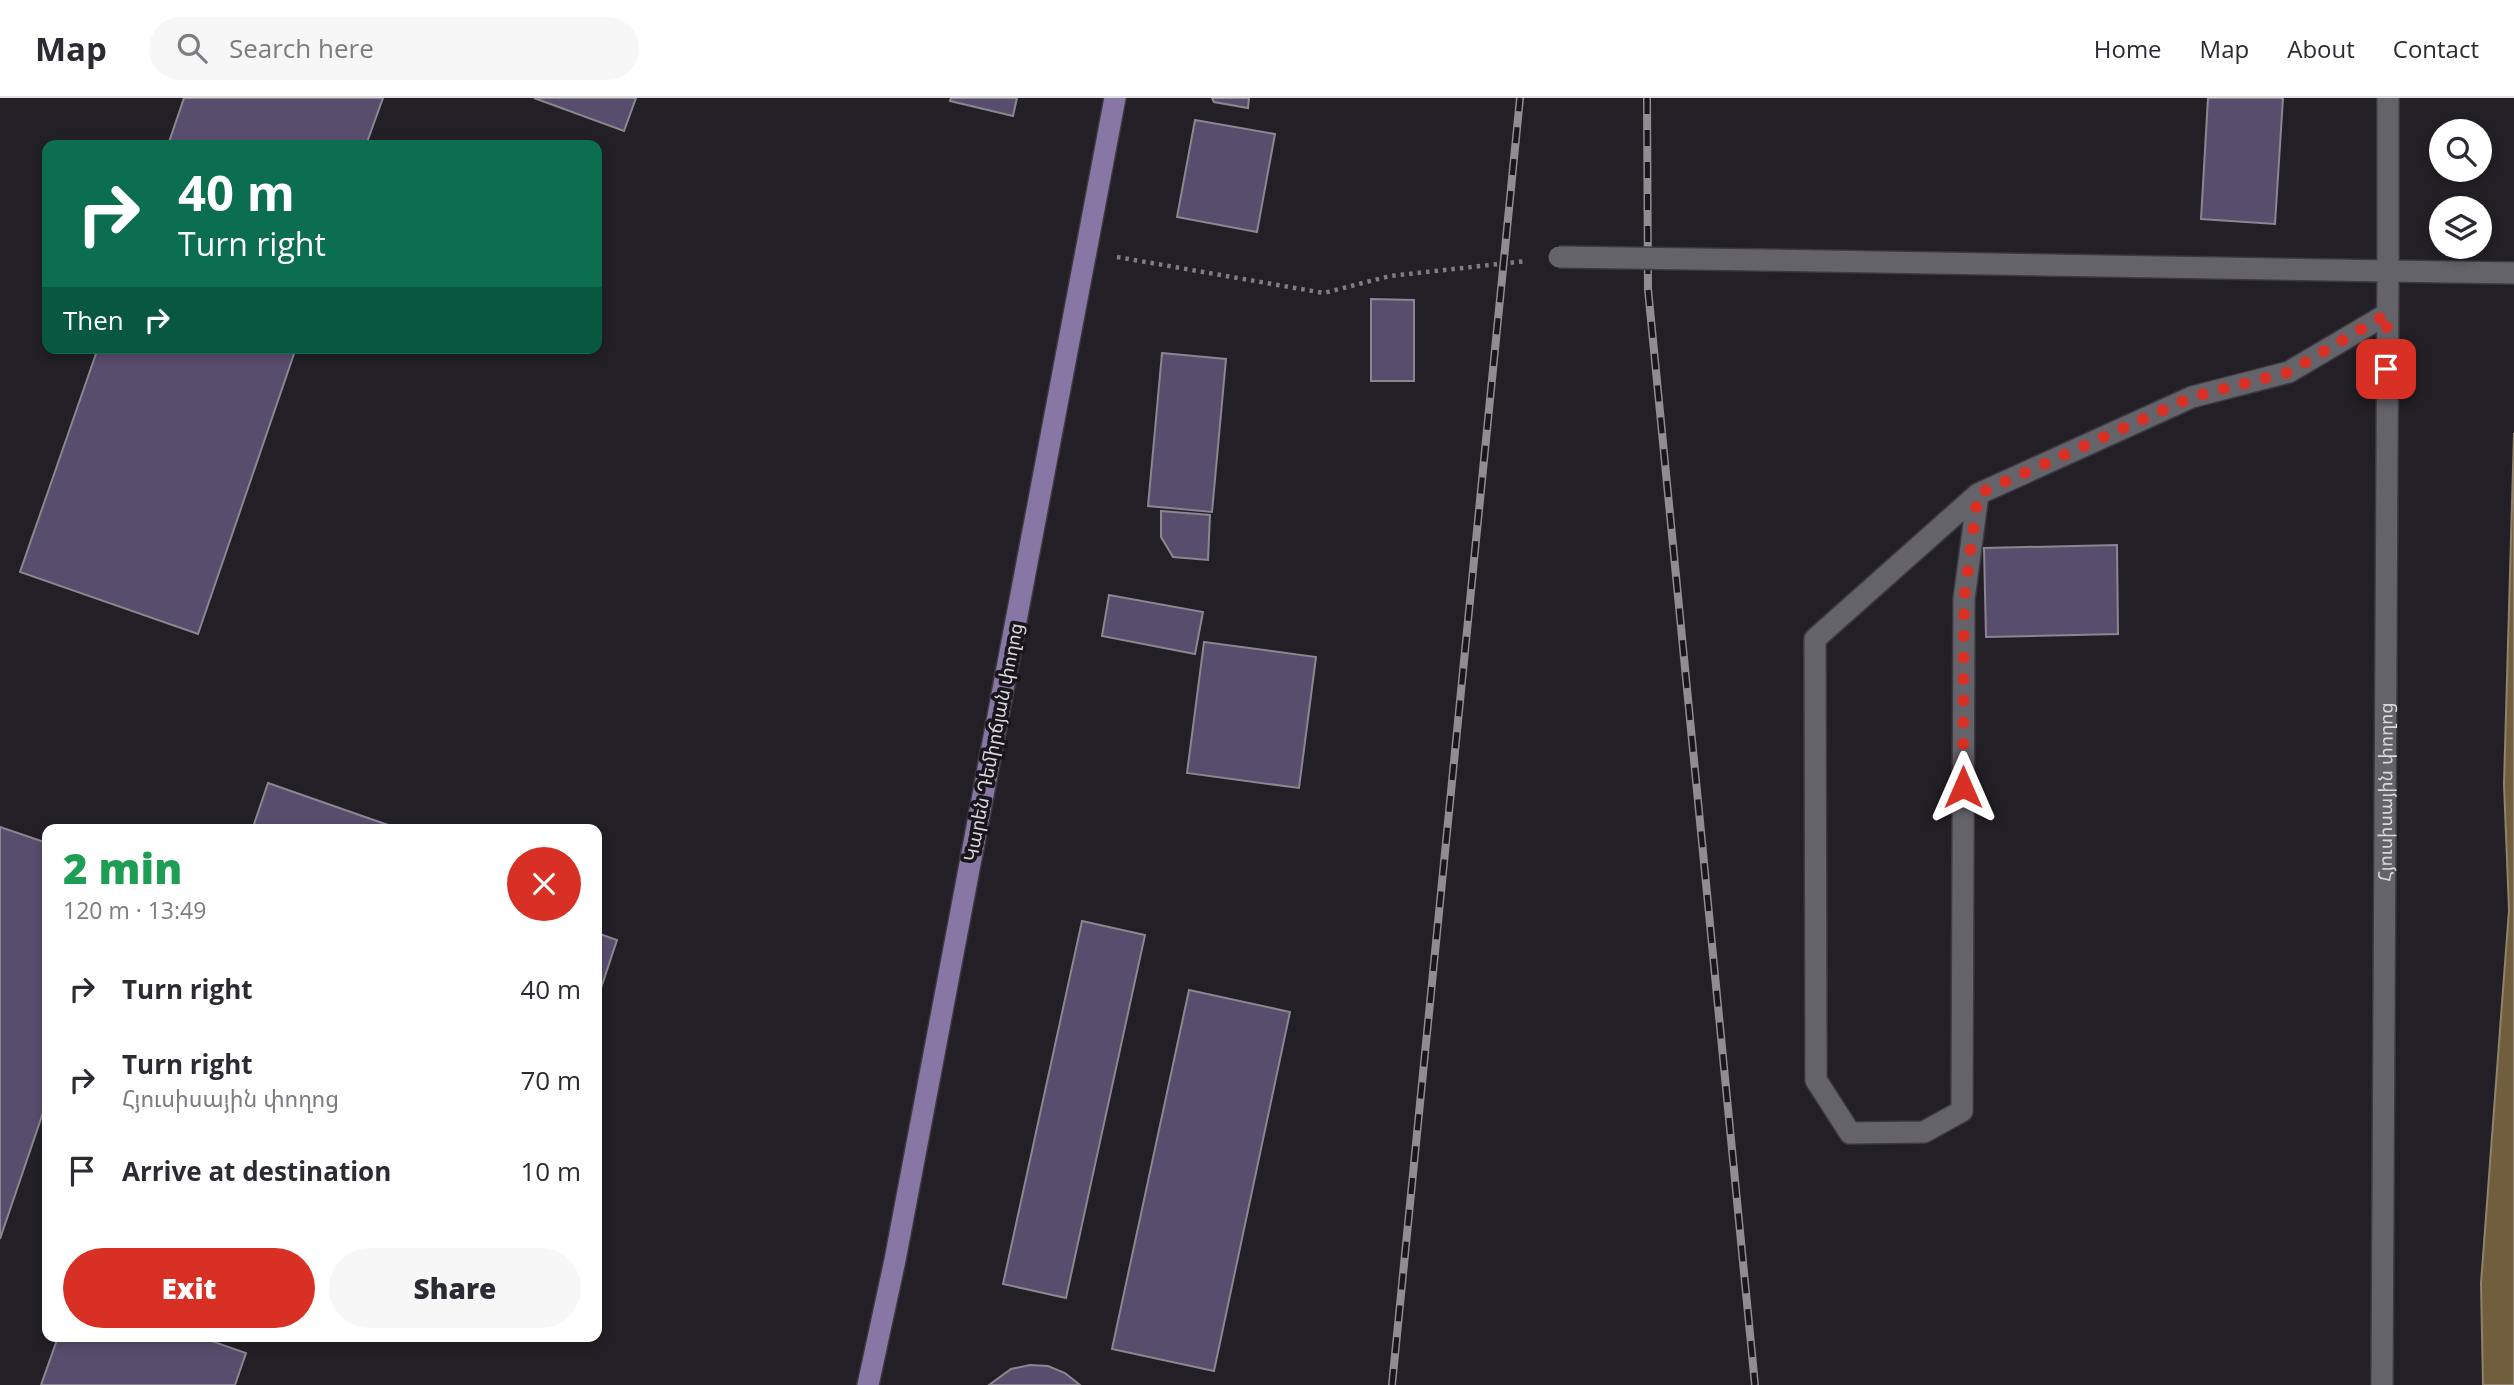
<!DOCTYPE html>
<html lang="en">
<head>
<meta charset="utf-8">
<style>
	body { margin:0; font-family:"Open Sans","Noto Sans Armenian",sans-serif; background:#f7f7f7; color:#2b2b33; height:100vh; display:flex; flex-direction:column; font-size:26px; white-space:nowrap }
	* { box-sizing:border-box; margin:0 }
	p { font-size:23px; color:#7c7c81 }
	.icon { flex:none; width:38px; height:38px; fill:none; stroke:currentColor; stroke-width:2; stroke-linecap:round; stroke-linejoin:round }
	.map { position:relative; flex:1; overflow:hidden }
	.drawer { position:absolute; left:42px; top:726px; width:560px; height:518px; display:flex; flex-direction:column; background:#fff; border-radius:14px; box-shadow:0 4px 10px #0003 }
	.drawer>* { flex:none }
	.hud { position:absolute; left:42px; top:42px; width:560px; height:214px; border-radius:14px; box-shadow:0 4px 10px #0003; background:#0b6e4f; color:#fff; overflow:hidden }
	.buttons { position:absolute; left:2429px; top:21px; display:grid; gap:14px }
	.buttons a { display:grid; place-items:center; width:63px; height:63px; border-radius:50%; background:#fff; box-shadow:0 4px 10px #0003; font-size:35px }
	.pin { position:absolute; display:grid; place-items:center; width:60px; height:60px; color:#fff; margin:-30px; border-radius:14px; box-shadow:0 4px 10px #0006 }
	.me { position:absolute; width:77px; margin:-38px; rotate:0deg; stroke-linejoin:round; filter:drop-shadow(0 0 5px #0008) }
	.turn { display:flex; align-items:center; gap:24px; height:147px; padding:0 21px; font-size:32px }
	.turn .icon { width:91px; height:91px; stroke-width:2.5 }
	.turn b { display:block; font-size:49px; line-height:60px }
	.then { display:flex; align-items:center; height:66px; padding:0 21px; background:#0003; gap:14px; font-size:26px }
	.round { display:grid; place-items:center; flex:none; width:74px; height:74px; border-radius:37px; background:#f7f7f7 }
	.summary { display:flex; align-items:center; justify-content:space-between; height:119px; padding:0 21px }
	h1 { font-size:42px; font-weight:800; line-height:52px; color:#1e9e55 }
	.primary-button { display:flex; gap:14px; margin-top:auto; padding:14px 21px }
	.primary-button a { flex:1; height:80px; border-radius:42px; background:#d93025; color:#fff; font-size:28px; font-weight:800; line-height:80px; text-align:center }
	.primary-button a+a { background:#f7f7f7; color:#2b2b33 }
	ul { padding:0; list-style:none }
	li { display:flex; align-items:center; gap:21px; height:91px; padding:0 21px }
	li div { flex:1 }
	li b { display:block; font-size:26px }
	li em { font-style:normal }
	header { display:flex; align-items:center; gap:42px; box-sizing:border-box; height:98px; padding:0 35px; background:#fff; border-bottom:2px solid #e1e1e2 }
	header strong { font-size:33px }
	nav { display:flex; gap:38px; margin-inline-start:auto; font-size:24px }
	.search { width:490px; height:63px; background:#f7f7f7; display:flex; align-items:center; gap:18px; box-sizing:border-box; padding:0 24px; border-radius:38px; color:#7c7c81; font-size:26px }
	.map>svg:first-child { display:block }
	.water { fill:#715e3c; stroke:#90826c; stroke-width:2 }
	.building { fill:#594d6e; stroke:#89878f; stroke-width:2 }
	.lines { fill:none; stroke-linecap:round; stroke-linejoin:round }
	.minor-casing { stroke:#3c3a40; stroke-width:24 }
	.major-casing { stroke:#3c3a40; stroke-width:24 }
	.path { stroke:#7f7d82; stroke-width:4.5; stroke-dasharray:3.5 5; stroke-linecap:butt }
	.minor { stroke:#65636a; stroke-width:21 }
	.major { stroke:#8876a4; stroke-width:21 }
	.rail-casing { stroke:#8f8d92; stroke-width:8 }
	.rail { stroke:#18161c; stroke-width:5; stroke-dasharray:16; stroke-linecap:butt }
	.minor-bridge-casing { stroke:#3c3a40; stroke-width:24; stroke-linecap:butt }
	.minor-bridge { stroke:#65636a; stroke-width:21 }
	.route { stroke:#d93025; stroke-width:12; stroke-dasharray:0 21.6 }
	.labels { text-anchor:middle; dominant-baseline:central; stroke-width:7; stroke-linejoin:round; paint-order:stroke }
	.street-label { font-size:19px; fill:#d8d7db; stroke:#18161c }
</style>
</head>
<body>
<header>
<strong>Map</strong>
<div class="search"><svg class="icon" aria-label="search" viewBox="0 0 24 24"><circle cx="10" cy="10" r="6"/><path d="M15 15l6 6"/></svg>Search here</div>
<nav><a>Home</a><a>Map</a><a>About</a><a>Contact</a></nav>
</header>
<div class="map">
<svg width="2514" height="1287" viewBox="0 0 2514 1287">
	<rect width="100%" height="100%" fill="#222026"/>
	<path class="water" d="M2514,335V1287H2483L2481,1185L2509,812L2504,686Z"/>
	<g class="building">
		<path d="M184,0H383L366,47H168Z"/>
		<path d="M534,0H636L624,33Z"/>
		<path d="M951,0H1017L1013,18L950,3Z"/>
		<path d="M1212,0H1249L1248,10L1214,4Z"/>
		<path d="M2208,0H2283L2275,126L2201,121Z"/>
		<path d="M1195,22L1275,36L1257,134L1177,119Z"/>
		<path d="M1371,201L1414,202V283H1371Z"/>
		<path d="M98,250H296L198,536L20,474Z"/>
		<path d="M1162,255L1226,261L1212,414L1148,408Z"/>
		<path d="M1161,413L1210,417L1208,462L1173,459L1161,439Z"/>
		<path d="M2117,447L2118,536L1986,539L1984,450Z"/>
		<path d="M1109,497L1203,514L1195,556L1102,538Z"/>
		<path d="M1204,544L1316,559L1299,690L1187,675Z"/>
		<path d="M268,685L388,727L387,732H252Z"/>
		<path d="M0,729L47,745V1003L0,1141Z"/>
		<path d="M1082,823L1145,837L1066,1200L1003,1186Z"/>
		<path d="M597,835L617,842L597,902Z"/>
		<path d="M1189,892L1290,914L1214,1273L1112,1251Z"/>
		<path d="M58,1239H200L246,1255L235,1287H41Z"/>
		<path d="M1030,1267L1048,1268L1065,1275L1080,1287H989L1011,1271Z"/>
	</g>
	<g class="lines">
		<g class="minor-casing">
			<g id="minor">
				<path d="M1761,162L2388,173V0"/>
				<path d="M1978,396L1815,541L1816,982L1850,1035L1924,1034L1962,1013L1964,501L1978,396L2192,299L2289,274L2387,216"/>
				<path id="s1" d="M2382,1287L2388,173L2514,175"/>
			</g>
		</g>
		<g class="major-casing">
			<path id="major" d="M868,1287L895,1162L1115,0"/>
		</g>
		<path class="path" d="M1117,159L1324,195L1390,178L1526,163"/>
		<use href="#minor" class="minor"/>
		<use href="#major" class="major"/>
		<g class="rail-casing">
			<g id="rail">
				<path d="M1647,0L1648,191L1755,1287"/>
				<path d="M1392,1287L1520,0"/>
			</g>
		</g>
		<use href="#rail" class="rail"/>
		<g class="minor-bridge-casing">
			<path id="minor-bridge" d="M1559,159L1761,162"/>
		</g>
		<use href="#minor-bridge" class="minor-bridge"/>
	</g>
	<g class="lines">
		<path class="route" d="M1963,689L1964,501L1978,396L2192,299L2289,274L2387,216L2386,271"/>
	</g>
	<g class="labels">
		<g class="street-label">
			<text transform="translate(993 644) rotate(-79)">Կարեն Դեմիրճյան փողոց</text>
			<text stroke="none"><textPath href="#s1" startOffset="593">Հյուսիսային փողոց</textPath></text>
		</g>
	</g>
</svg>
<div class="buttons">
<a><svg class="icon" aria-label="search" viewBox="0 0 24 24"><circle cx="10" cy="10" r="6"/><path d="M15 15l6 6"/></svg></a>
<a><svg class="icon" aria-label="layers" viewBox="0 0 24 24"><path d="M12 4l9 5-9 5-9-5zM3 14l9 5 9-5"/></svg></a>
</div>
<div class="pin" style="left:2386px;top:271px;background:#d93025"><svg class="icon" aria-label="arrive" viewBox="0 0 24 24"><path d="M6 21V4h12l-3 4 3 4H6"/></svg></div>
<svg class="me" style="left:1963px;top:689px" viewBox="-20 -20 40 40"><path d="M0-17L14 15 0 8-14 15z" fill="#d93025" stroke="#fff" stroke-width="4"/></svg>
<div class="hud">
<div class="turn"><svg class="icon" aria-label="right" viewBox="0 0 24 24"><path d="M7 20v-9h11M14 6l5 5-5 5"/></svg><div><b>40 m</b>Turn right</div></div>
<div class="then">Then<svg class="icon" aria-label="right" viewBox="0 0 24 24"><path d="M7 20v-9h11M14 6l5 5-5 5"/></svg></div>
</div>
<section class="drawer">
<div class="summary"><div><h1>2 min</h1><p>120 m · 13:49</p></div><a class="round" style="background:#d93025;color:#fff"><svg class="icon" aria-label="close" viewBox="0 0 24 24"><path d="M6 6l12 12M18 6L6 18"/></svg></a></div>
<ul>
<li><svg class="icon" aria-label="right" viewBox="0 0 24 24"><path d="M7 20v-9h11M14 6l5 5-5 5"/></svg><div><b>Turn right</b></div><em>40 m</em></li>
<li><svg class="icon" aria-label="right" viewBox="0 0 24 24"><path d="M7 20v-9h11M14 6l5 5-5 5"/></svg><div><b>Turn right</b><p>Հյուսիսային փողոց</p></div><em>70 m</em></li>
<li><svg class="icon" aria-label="arrive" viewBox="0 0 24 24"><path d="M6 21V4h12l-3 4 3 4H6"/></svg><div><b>Arrive at destination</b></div><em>10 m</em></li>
</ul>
<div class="primary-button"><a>Exit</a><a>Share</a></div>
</section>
</div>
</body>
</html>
